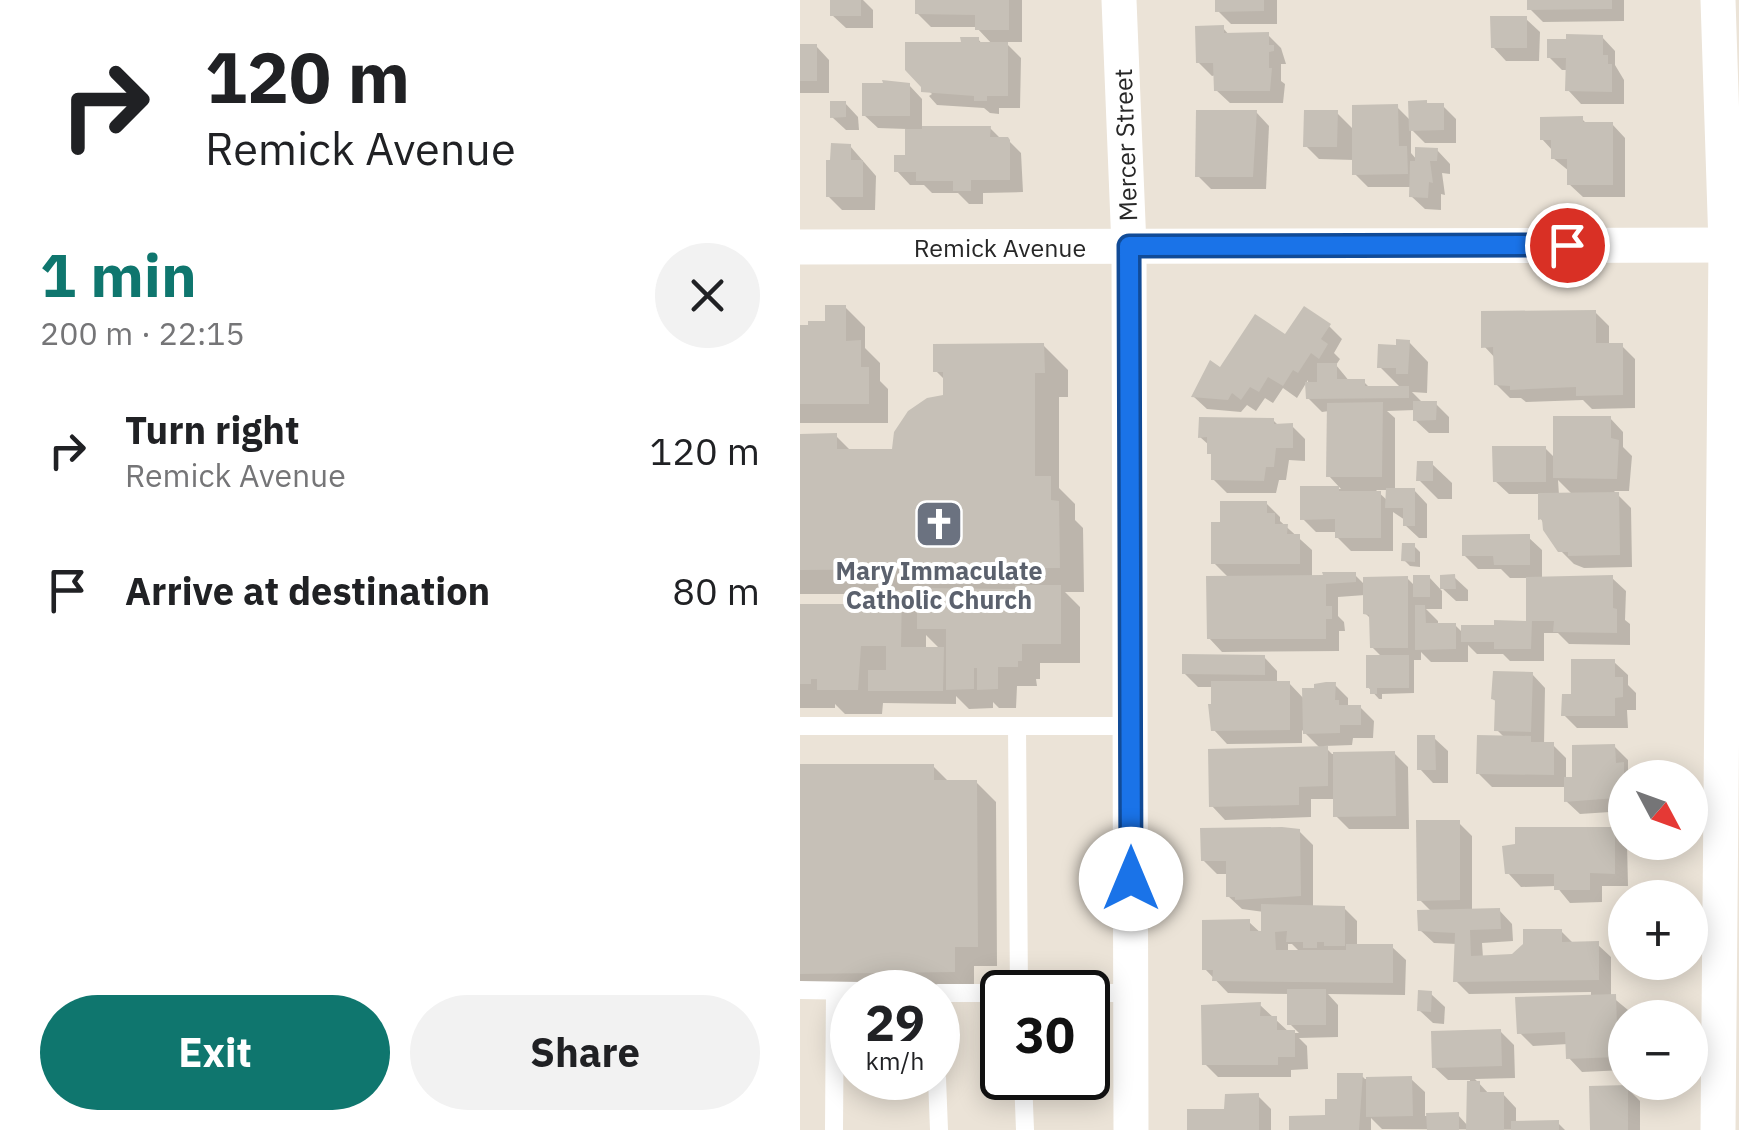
<!DOCTYPE html>
<html lang="en">
<head>
<meta charset="utf-8">
<style>
	body { margin:0; font-family:"IBM Plex Sans",sans-serif; background:#f2f2f2; color:#202124; height:100vh; display:flex; flex-direction:column; font-size:38px; white-space:nowrap }
	* { box-sizing:border-box; margin:0 }
	p { font-size:32px; color:#757577 }
	.icon { flex:none; width:55px; height:55px; fill:none; stroke:currentColor; stroke-width:2; stroke-linecap:round; stroke-linejoin:round }
	.map { position:relative; flex:1; overflow:hidden }
	.sheet { display:flex; flex-direction:column; background:#fff; width:800px }
	.sheet>* { flex:none }
	.banner { background:#fff; color:#202124; overflow:hidden }
	.needle { width:65px; rotate:131deg }
	.buttons { position:absolute; left:808px; top:760px; display:grid; gap:20px }
	.buttons a { display:grid; place-items:center; width:100px; height:100px; border-radius:50%; background:#fff; box-shadow:0 5px 25px #0003; font-size:50px }
	.speed { position:absolute; left:30px; top:970px; display:flex; gap:20px; font-size:50px; font-weight:700; text-align:center }
	.speed>* { display:grid; place-content:center; width:130px; height:130px; border-radius:50%; background:#fff; box-shadow:0 5px 25px #0003; line-height:1 }
	.speed small { font-size:25px; font-weight:400 }
	.speed .limit { border:5px solid #111; border-radius:15px; background:#fff; color:#111 }
	.pin { position:absolute; display:grid; place-items:center; width:85px; height:85px; color:#fff; margin:-42px; border:5px solid #fff; border-radius:50%; box-shadow:0 2px 10px #0007 }
	.me { position:absolute; width:110px; margin:-55px; rotate:0deg; stroke-linejoin:round; filter:drop-shadow(0 0 8px #0008) }
	.turn { display:flex; align-items:center; gap:35px; height:210px; padding:0 40px; font-size:45px }
	.turn .icon { width:130px; height:130px; stroke-width:2.5 }
	.turn b { display:block; font-size:70px; line-height:85px }
	.round { display:grid; place-items:center; flex:none; width:105px; height:105px; border-radius:52px; background:#f2f2f2 }
	.head { display:flex; align-items:center; justify-content:space-between; height:170px; padding:0 40px }
	h1 { font-size:60px; font-weight:700; line-height:75px; color:#0f766e }
	.cta { display:flex; gap:20px; margin-top:auto; padding:20px 40px }
	.cta a { flex:1; height:115px; border-radius:60px; background:#0f766e; color:#fff; font-size:40px; font-weight:700; line-height:115px; text-align:center }
	.cta a+a { background:#f2f2f2; color:#202124 }
	ul { padding:0; list-style:none }
	li { display:flex; align-items:center; gap:30px; height:140px; padding:0 40px }
	li div { flex:1 }
	li b { display:block; font-size:38px }
	li em { font-style:normal }
	main { display:flex; flex:1; min-height:0 }
	.map>svg:first-child { display:block }
	.shadow { fill:#0003; fill-rule:evenodd }
	.building { fill:#c6c0b7 }
	.lines { fill:none; stroke-linecap:round; stroke-linejoin:round }
	.lane { stroke:#fff; stroke-width:18 }
	.street { stroke:#fff; stroke-width:35 }
	.route-casing { stroke:#114b97; stroke-width:25 }
	.route { stroke:#1a73e8; stroke-width:18 }
	.labels { text-anchor:middle; dominant-baseline:central; stroke-width:8; stroke-linejoin:round; paint-order:stroke }
	.street-label { font-size:25px; fill:#272727; stroke:#fff }
	.worship-label { font-size:25px; font-weight:bold; fill:#5b616d; stroke:#fff }
</style>
</head>
<body>
<main>
<section class="sheet">
<div class="banner">
<div class="turn"><svg class="icon" aria-label="right" viewBox="0 0 24 24"><path d="M7 20v-9h11M14 6l5 5-5 5"/></svg><div><b>120 m</b>Remick Avenue</div></div>
</div>
<div class="head"><div><h1>1 min</h1><p>200 m · 22:15</p></div><a class="round"><svg class="icon" aria-label="close" viewBox="0 0 24 24"><path d="M6 6l12 12M18 6L6 18"/></svg></a></div>
<ul>
<li><svg class="icon" aria-label="right" viewBox="0 0 24 24"><path d="M7 20v-9h11M14 6l5 5-5 5"/></svg><div><b>Turn right</b><p>Remick Avenue</p></div><em>120 m</em></li>
<li><svg class="icon" aria-label="arrive" viewBox="0 0 24 24"><path d="M6 21V4h12l-3 4 3 4H6"/></svg><div><b>Arrive at destination</b></div><em>80 m</em></li>
</ul>
<div class="cta"><a>Exit</a><a>Share</a></div>
</section>
<div class="map">
<svg width="939" height="1130" viewBox="0 0 939 1130">
	<rect width="100%" height="100%" fill="#ebe3d7"/>
	<g class="shadow">
		<path d="M32,0H63L73,10V28H46L32,15Z"/>
		<path d="M117,0H222V42H205L221,58L220,108H199V114L190,113L184,108L137,105L129,96L132,94L107,69L178,39L183,45H193L176,27H131L117,13Z"/>
		<path d="M418,0H477V24H431L418,11Z"/>
		<path d="M730,0H824V21L743,22L730,9Z"/>
		<path d="M726,19L740,32L739,61H706L693,47Z"/>
		<path d="M423,28L430,36L468,35L481,48L486,64H481V81L485,84L483,103H430L416,90V75L412,76L398,62Z"/>
		<path d="M802,37L815,51V65L824,80V104H781L768,90V70H762L749,57Z"/>
		<path d="M0,46H16L29,60V93H0Z"/>
		<path d="M109,85L122,99V131L190,128L201,139H207L221,153L223,192L183,193V204H169L158,193H132L124,185H110L97,171L107,157V129L78,128L64,115Z"/>
		<path d="M45,103L58,117L59,130H46L32,117Z"/>
		<path d="M643,106L656,119V143H625L611,129V153L617,160L637,150L650,164V174L642,173L645,195L641,194V210L625,209L611,196L612,187H568L555,174L554,160L519,159L506,146L537,113L554,130L597,107L611,121Z"/>
		<path d="M456,112L469,126L466,189H411L398,176Z"/>
		<path d="M782,119L787,124H812L825,138V197H783L769,184V171L753,158V151L742,139Z"/>
		<path d="M50,146L76,176L75,210H42L28,196Z"/>
		<path d="M45,307L65,327V348L80,363V381L88,389V423H0V328L28,323Z"/>
		<path d="M795,312L809,326V346H822L835,359V408L792,409L783,400L726,402L721,398H710L696,384V359L684,346Z"/>
		<path d="M529,326L542,339L534,353L540,359L536,365L550,382H564L571,389L601,388L580,367L609,342L628,362L627,393L612,392L622,402L636,404L649,417V433H629L615,420V410L587,411L595,418V491L614,490L627,504V538H619L605,525V520L593,512V551H551L537,537V532H516L503,519V489H541L529,476V411L522,412L508,398V380L497,398L483,388L473,403L465,398L456,411L447,405L441,412L407,409L394,397L421,371L486,338ZM576,490H588V501Z"/>
		<path d="M243,345L268,370V397H259V488L275,504V520L283,528L284,592H265L280,607V663H240V679H236L237,686H217L216,708H199L193,702V708L169,709L156,696V704L83,703L82,714H45L35,704V708H0V606H63V594H0V436H36L52,452L94,451L146,397V381L136,371ZM102,593H119V610ZM126,635L140,649H126Z"/>
		<path d="M810,418L823,432V447L832,456L829,491H814L831,508L832,567L784,568L774,564L760,550L741,519V494H709L695,481L745,448L756,459ZM758,480L773,495H759Z"/>
		<path d="M473,420L479,426H492L505,439V461L489,460L486,480H479L476,493H427L413,479L414,457L410,446L400,437Z"/>
		<path d="M632,464L652,483V499H638L619,480Z"/>
		<path d="M466,503L480,517V521L512,550V578L554,574L565,585L607,578L616,587L629,577L642,591V609H626L638,621V625H655L664,634L728,623V578H710L701,569H678L664,555L728,537L742,550V579L812,578L826,591L825,620L830,624V645L769,644L758,633H744V661H710L703,654H677L668,645V662H631L621,652V660H614V693L582,694V699H579L568,687L582,657L572,647V620L565,613V595L538,597V616L544,622L545,631H539V651L422,652L409,638L429,578L414,563Z"/>
		<path d="M614,546L620,552V567L610,566L604,560Z"/>
		<path d="M654,577L668,590V601H656L642,588Z"/>
		<path d="M464,657L477,671V683H489L505,700L535,685L548,698V707H560L574,721L573,738H553L552,745L524,746L532,754L594,753L608,767L609,829H549L536,816V799H511V817L425,820L412,806L521,749L502,730V743L427,744L414,730V687H398L384,673Z"/>
		<path d="M814,662L828,675V685L836,693V710H827L828,728H777L764,715L774,696Z"/>
		<path d="M732,674L745,688L744,745H753L766,758V780H775L814,746L828,760V770L836,778H825V811L780,814L766,801V787H692L678,773L705,738L697,730L698,703L693,699Z"/>
		<path d="M634,738L648,751V783H633L620,769Z"/>
		<path d="M133,766L150,783L176,782L196,802L197,966H174V991L0,993V767Z"/>
		<path d="M659,823L672,836V911L699,910L712,924L713,941L682,943L683,958L712,956L761,931L774,944H797L811,957V996L828,1010V1018H825V1070L782,1072L769,1058L768,1044L733,1046L719,1032L791,997V992L669,994L656,981L657,944L634,943L620,930L632,912L619,899Z"/>
		<path d="M814,829L827,843L828,886H802V902L770,903L756,886L721,887L708,873L718,846Z"/>
		<path d="M499,831L513,845V908H544L557,921V947H592L606,960L605,995L528,994L538,1005V1037L499,1038L507,1046L508,1069L491,1070V1077H418L404,1063L460,1005L490,1033H499L490,1024V994L428,993L405,969L449,922L464,936V912L442,909L428,896V874H417L403,860ZM488,944H492L500,952H488Z"/>
		<path d="M631,994L645,1007L644,1024L633,1023L619,1010Z"/>
		<path d="M700,1031L714,1045L715,1078L675,1079L690,1095L703,1094L716,1108V1123H758L765,1130L582,1129L571,1118V1130H491L527,1118L562,1076L565,1079H611L625,1092V1116L658,1115L668,1126L670,1080H648L634,1067Z"/>
		<path d="M827,1088L840,1101V1130H792Z"/>
		<path d="M458,1096L471,1109V1130H390Z"/>
	</g>
	<g class="building">
		<rect x="30" y="0" width="31" height="16"/>
		<path d="M115,0H209V30H175V15L115,14Z"/>
		<path d="M415,0H464V11L415,12Z"/>
		<path d="M727,0H812V9L727,10Z"/>
		<path d="M690,16H727V48H691Z"/>
		<path d="M424,25V33L469,32V45H474V51L469,52V68H472L470,91H414L413,63H396L395,26Z"/>
		<path d="M766,34L803,35V55H808V64H812V92L765,91L766,58H747V39H766Z"/>
		<path d="M160,37H179V42H208V96H187V101H174V96L121,92V87L105,70V42H161Z"/>
		<rect x="0" y="44" width="17" height="37"/>
		<path d="M82,80L110,83V116H62V83H83Z"/>
		<path d="M627,100V103H644V130L609,131L608,101Z"/>
		<path d="M30,101H46V117L30,118Z"/>
		<path d="M598,104L599,146H607L608,174L552,175V105Z"/>
		<path d="M396,110H457L453,177H395Z"/>
		<path d="M504,110H538L537,147H503Z"/>
		<path d="M783,116V122H813V185H767V159H751V140H740V117Z"/>
		<path d="M122,126H191L190,137H208L210,140V180H171V191H153V181H116V172H94V155H105V129H122Z"/>
		<path d="M31,143L51,144V160H63V197H26V160H30Z"/>
		<path d="M615,147L638,148L637,161H630L633,183L629,182L628,198L609,197L610,161H615Z"/>
		<path d="M25,305H46V341L61,340V367H69V404H0V325H8V321H25Z"/>
		<path d="M504,306L531,324L521,339L528,344L519,359L511,353L498,373L493,370L483,386L468,377L459,392L450,387L441,400L432,393L428,400L391,397L410,360L420,367L455,314L485,334Z"/>
		<path d="M796,310V343H823V395L776,396V387L710,390V386L694,385L693,347L681,348V311Z"/>
		<path d="M596,339L610,340L608,374H596V368H577L578,344L596,345Z"/>
		<path d="M244,343L245,373H235V476H251V500L259,501L260,568L0,570V434L37,433V449H92L94,432L108,411L127,398L143,395V372H133V344Z"/>
		<path d="M517,363H537V379H565V386H609V398L506,399L505,382H517Z"/>
		<path d="M613,401H637L636,420L613,421Z"/>
		<path d="M583,402L582,477H526L527,403Z"/>
		<path d="M753,416H811V438L819,440L817,479L753,478Z"/>
		<path d="M399,417L474,418V424L493,423V448H476L474,467H466L464,481L411,480V454H407V437L398,438Z"/>
		<path d="M692,446H746V482H693Z"/>
		<path d="M617,461H633V481H616Z"/>
		<path d="M500,486H539V491H581V538H535V519L500,520Z"/>
		<path d="M586,488H615V526H603V508H585Z"/>
		<path d="M819,492L820,555L768,556V552H758L743,530L742,519L738,520V493Z"/>
		<path d="M420,501H467V513H475V524H488L487,534H500V564H411V522H420Z"/>
		<path d="M730,534V565H694L693,556H662V535Z"/>
		<path d="M602,543H615V562L601,561Z"/>
		<path d="M522,572H556V582L526,584V606H532V619H526V639H407L406,576L523,575Z"/>
		<path d="M655,574L656,589H640V575Z"/>
		<rect x="613" y="575" width="17" height="22"/>
		<path d="M813,575V608L817,609V633L753,632L754,621H732L731,649H694V642H661V625H694V620L726,621V577Z"/>
		<path d="M608,576V648H570L569,615L563,614V577Z"/>
		<path d="M215,585H261V644H222V661H218V667H198V689L177,690V668H174V689L146,690V629H117V588L215,589Z"/>
		<path d="M61,590H102L101,647H144L143,691H68V670H86V646H61L58,690H17V679H11V684H0V604H61Z"/>
		<path d="M615,605H625L626,623H656V649L615,650Z"/>
		<path d="M382,654L465,655V675L382,674Z"/>
		<path d="M566,655H609V688H577V694H570V688H566Z"/>
		<path d="M771,659H815V677H823V697L815,698V716H761L762,694H771Z"/>
		<path d="M693,671L733,672L731,732L694,731L695,700L691,699Z"/>
		<path d="M411,681H490V730L411,731L408,704H411Z"/>
		<path d="M526,682H536L535,700H539V705H561V725H540V733L503,734L502,688H514V684Z"/>
		<path d="M617,735H635L636,770H617Z"/>
		<path d="M677,735L731,736V742H754V775L676,774Z"/>
		<path d="M815,744L816,763L824,762V780L816,781V798L764,802V777H772V745Z"/>
		<path d="M528,746V786L499,787V805L409,807L408,749Z"/>
		<path d="M595,751L596,816L533,817V752Z"/>
		<path d="M0,764H134V780H177L178,947H155V972L0,974Z"/>
		<path d="M616,820H660V900L617,901Z"/>
		<path d="M482,827L500,829L501,896L435,900V897H426V861H401L400,828Z"/>
		<path d="M715,827H815V874L790,873V890H754V874H705L702,846L715,844Z"/>
		<path d="M461,904L545,906V946H524V942H517V948H503V942H486L487,931L475,932L476,950H546V944H593V983L412,981L413,970H402V920L450,919V931H461Z"/>
		<path d="M700,908L701,929L670,930L671,956L712,954L723,944V929H762V942L799,941V980L653,982L655,933L618,931L617,910Z"/>
		<rect x="487" y="989" width="39" height="36"/>
		<path d="M618,990L632,991L631,1012L617,1011Z"/>
		<path d="M816,994L818,1057L766,1059L765,1032L717,1034L715,997Z"/>
		<path d="M461,1002L460,1016H477V1030H495V1057H478V1065H402L401,1005Z"/>
		<path d="M701,1029L702,1066L632,1068L631,1031Z"/>
		<path d="M537,1073H563L559,1130H489V1116L525,1115V1099H537Z"/>
		<path d="M612,1076L613,1116L566,1117V1077Z"/>
		<path d="M667,1081H680V1092H704V1130H666Z"/>
		<path d="M828,1085V1130H790L789,1086Z"/>
		<path d="M459,1093V1130H387V1109H424L425,1094Z"/>
		<path d="M659,1112V1130H627L626,1113Z"/>
		<path d="M759,1120V1130H711V1121Z"/>
	</g>
	<g class="lines">
		<g class="lane">
			<path d="M0,726H330"/>
			<path d="M217,726L219,992"/>
			<path d="M0,990L123,992"/>
			<path d="M138,993H202"/>
			<path d="M288,993H331"/>
			<path d="M137,1078L139,1130"/>
			<path d="M223,1078L225,1130"/>
			<path d="M34,1130L35,991"/>
		</g>
		<g class="street">
			<path d="M319,0L329,247L331,1130"/>
			<path d="M0,247L939,245"/>
			<path d="M918,1130L926,245L918,0"/>
		</g>
	</g>
	<g class="lines">
		<g class="route-casing">
			<path id="route" d="M331,879L329,246L767,245"/>
		</g>
		<use href="#route" class="route"/>
	</g>
	<defs>
		<g id="church-square" transform="scale(2.5)"><rect x="-9" y="-9" width="18" height="18" rx="4" fill="#6b7280" stroke="#fff"/><path d="M-1.2-6h2.4v3.5h3.3v2.4h-3.3V6h-2.4V-.1h-3.3v-2.4h3.3Z" fill="#fff"/></g>
	</defs>
	<g fill-rule="evenodd">
		<use href="#church-square" x="139" y="524"/>
	</g>
	<g class="labels">
		<g class="street-label">
			<text transform="translate(325 145) rotate(-92)">Mercer Street</text>
			<text x="200" y="247">Remick Avenue</text>
		</g>
		<g class="worship-label">
			<text x="139" y="570">Mary Immaculate<tspan x="139" dy="29">Catholic Church</tspan></text>
		</g>
	</g>
</svg>
<div class="buttons">
<a><svg class="needle" viewBox="-14 -14 28 28"><path d="M0-13l5 13h-10z" fill="#e53935"/><path d="M0 13l5-13h-10z" fill="#757577"/></svg></a>
<a>+</a>
<a>−</a>
</div>
<div class="speed"><div>29<small>km/h</small></div><div class="limit">30</div></div>
<div class="pin" style="left:767px;top:245px;background:#d93025"><svg class="icon" aria-label="arrive" viewBox="0 0 24 24"><path d="M6 21V4h12l-3 4 3 4H6"/></svg></div>
<svg class="me" style="left:331px;top:879px" viewBox="-20 -20 40 40"><circle r="19" fill="#fff"/><path d="M0-13L10 11 0 6-10 11z" fill="#1a73e8"/></svg>
</div>
</main>
</body>
</html>
